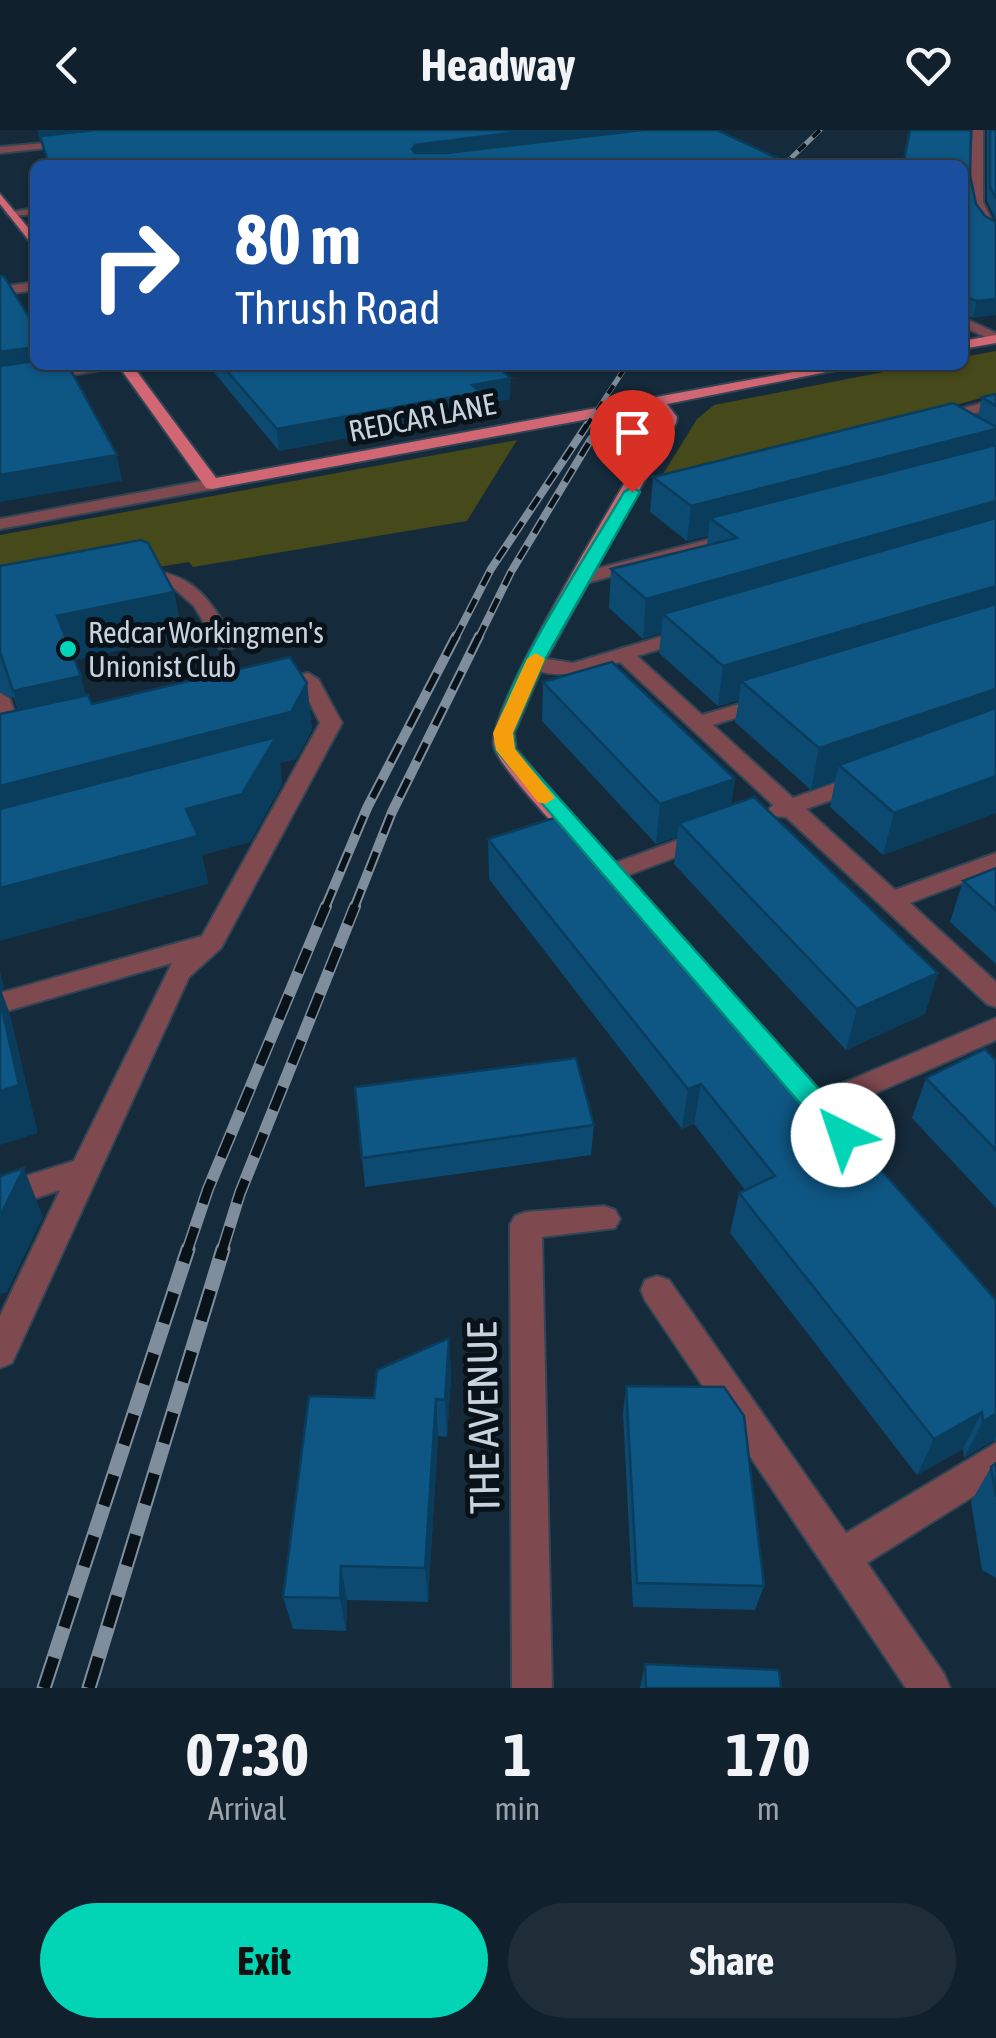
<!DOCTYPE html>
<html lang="en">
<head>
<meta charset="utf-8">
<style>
	body { margin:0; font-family:"Asap Condensed",sans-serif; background:#1e2d38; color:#f1f3f6; height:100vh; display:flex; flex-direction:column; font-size:38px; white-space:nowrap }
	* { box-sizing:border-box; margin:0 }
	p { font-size:32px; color:#9ca3a9 }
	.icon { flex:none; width:55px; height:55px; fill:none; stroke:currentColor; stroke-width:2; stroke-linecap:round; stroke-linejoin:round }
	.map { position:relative; height:1558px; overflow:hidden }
	.drawer { display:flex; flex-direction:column; background:#10202c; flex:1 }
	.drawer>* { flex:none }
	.top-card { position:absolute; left:30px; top:30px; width:938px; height:210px; border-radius:15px; box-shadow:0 2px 8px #0004,0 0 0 2px #303e48; background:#1a4fa0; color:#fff; overflow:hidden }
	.pin { position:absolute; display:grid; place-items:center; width:85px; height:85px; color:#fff; margin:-102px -42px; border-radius:50% 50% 50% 0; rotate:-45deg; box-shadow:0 0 10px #0007 }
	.pin .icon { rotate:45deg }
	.me { position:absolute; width:110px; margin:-55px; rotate:319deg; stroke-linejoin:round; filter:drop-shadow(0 0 8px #0008) }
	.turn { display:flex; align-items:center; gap:35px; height:210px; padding:0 40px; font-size:45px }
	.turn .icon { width:130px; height:130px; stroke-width:2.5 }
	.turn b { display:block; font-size:70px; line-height:85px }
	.eta { display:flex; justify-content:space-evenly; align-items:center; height:170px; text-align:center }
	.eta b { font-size:60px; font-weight:700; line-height:70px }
	.primary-button { display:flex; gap:20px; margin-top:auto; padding:20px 40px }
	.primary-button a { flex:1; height:115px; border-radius:60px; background:#02d5b6; color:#111; font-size:40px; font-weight:700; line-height:115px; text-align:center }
	.primary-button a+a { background:#1e2d38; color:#f1f3f6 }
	header { display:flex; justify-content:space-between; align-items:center; height:130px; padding:0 40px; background:#10202c; font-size:45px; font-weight:700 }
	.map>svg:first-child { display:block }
	.green { fill:#46491a }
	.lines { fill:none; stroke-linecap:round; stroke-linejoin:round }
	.minor-casing { stroke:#314555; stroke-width:4 }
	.major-casing { stroke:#314555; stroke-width:4 }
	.minor { fill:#7e4a4f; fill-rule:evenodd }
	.major { fill:#d26774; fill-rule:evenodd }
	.rail-far4-casing { stroke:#7e8e9c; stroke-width:5 }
	.rail-far3-casing { stroke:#7e8e9c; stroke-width:8 }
	.rail-far2-casing { stroke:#7e8e9c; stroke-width:10 }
	.rail-far1-casing { stroke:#7e8e9c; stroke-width:12 }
	.rail-casing { stroke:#7e8e9c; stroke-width:15 }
	.rail-far4 { stroke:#091219; stroke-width:4; stroke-dasharray:10; stroke-linecap:butt }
	.rail-far3 { stroke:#091219; stroke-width:5; stroke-dasharray:15; stroke-linecap:butt }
	.rail-far2 { stroke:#091219; stroke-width:6; stroke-dasharray:20; stroke-linecap:butt }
	.rail-far1 { stroke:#091219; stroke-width:9; stroke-dasharray:25; stroke-linecap:butt }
	.rail { stroke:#091219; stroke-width:11; stroke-dasharray:32; stroke-linecap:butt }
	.wall { fill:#0c4a71 }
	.shaded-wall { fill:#0a3c5c }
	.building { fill:#0e5683; stroke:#0a3c5c; stroke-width:2.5 }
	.route { fill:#02d5b6; stroke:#018a76; stroke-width:2.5 }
	.slow { fill:#f59e0b }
	.poi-dot { fill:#02d5b6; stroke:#091219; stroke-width:4 }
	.labels { text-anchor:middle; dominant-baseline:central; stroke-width:10; stroke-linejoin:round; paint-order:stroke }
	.far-street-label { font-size:30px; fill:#c7d4df; stroke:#091219 }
	.far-poi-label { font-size:30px; fill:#c7d4df; stroke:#091219; text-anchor:start }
	.near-street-label { font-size:42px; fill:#c7d4df; stroke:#091219 }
</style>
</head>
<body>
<header><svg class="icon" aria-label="back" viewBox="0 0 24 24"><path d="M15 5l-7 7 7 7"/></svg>Headway<svg class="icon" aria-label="heart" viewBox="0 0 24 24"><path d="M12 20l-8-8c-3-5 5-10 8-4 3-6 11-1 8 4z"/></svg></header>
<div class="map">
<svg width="996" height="1558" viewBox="0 0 996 1558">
	<rect width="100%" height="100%" fill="#152a3b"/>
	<g class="green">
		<path d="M996,221V264L718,339L660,349L697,289L714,275L919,235H962L963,227Z"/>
		<path d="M517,310L467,391L193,437L189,432L0,463V405Z"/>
	</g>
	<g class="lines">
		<g class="minor-casing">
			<g id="minor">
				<path d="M973,0H983V72L996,99V108C959,89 972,35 973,0Z"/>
				<path d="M78,10L75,15L0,23V17Z"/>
				<path d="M35,78V84L12,86L6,83Z"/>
				<path d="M35,152V160L0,165V157Z"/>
				<path d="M962,187L996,203V212L962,196Z"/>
				<path d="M94,235H128L0,258V250Z"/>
				<path d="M996,269V278L933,294L925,289Z"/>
				<path d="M212,349L220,354L218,358L0,399V389Z"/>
				<path d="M738,402L744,403V411L579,455L570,449L572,445Z"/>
				<path d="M133,439C193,440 208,466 236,514L233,518H219L194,476L174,458L152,451L127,449L124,445Z"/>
				<path d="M693,497L703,503L700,507L637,526L702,585L770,565L777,567L780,571L777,575L713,595L793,668L855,646H871L874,651L871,656L806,679L895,760L996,723V740L910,773L996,852V877L987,874L786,687L771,686L767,681L773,675L620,532C591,540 550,554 524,533L534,527L573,533Z"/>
				<path d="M308,543L318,549L342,593L221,818L189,847L12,1233L0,1238V1186L60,1060L0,1080V1054L74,1031L172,833L0,883V863L202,806L320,593L302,557L273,563L263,557L266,553Z"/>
				<path d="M0,563L10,569L26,616L23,621L15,623L4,616L0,603Z"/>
				<path d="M708,699L720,707L716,712L610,752L598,744L601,738Z"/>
				<path d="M996,888V910L828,984L818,987L808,984L804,976L808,968Z"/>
				<path d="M604,1076L615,1080L620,1089L615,1098L542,1107L552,1558H512L510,1095L515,1086L526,1082Z"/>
				<path d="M657,1146L669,1150L846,1403L996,1313V1352L867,1433L944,1544L950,1558H906L645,1170L641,1160L645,1150Z"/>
			</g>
		</g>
		<g class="major-casing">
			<g id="major">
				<path d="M0,64L35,106V118L0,74Z"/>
				<path d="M996,205V213L962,219V211Z"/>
				<path d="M118,235H132L216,348L831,235H861L667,274L677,287L676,293L544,533L514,603L516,619L594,712L582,720L574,717C558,698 498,636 494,616C485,579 633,341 660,293L661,287L653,277L212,359L206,358Z"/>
			</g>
		</g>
		<use href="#minor" class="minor"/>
		<use href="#major" class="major"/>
		<g class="rail-far4-casing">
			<g id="rail-far4">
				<path d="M784,35L820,0"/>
				<path d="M586,297L627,235"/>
			</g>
		</g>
		<g class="rail-far3-casing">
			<g id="rail-far3">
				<path d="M455,509L491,439L587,295"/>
				<path d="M478,509L511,442L591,309"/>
			</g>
		</g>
		<g class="rail-far2-casing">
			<g id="rail-far2">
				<path d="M325,778L367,678L456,506"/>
				<path d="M354,778L392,682L479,506"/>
			</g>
		</g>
		<g class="rail-far1-casing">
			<g id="rail-far1">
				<path d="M187,1121L208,1059L326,776"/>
				<path d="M222,1121L240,1063L355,776"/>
			</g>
		</g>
		<g class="rail-casing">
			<g id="rail">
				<path d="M44,1558L188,1119"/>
				<path d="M89,1558L223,1119"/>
			</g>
		</g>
		<use href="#rail-far4" class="rail-far4"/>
		<use href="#rail-far3" class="rail-far3"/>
		<use href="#rail-far2" class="rail-far2"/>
		<use href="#rail-far1" class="rail-far1"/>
		<use href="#rail" class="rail"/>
	</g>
	<g class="wall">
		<path d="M987,0H996V90L987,71Z"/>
		<path d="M962,35L970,46L976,74L985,86L996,92L973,188L962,184Z"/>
		<path d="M208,235H495L510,269L480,275V283L279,321Z"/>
		<path d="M996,264V683L883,725L830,677L835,651L811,660L735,592L739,570L718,576L659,523L661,503L643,509L609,478L611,439L707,416L708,406L687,411L650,382L653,347L978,287L982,267Z"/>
		<path d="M0,436L174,462L183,506L75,530L86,565L92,574L307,553L312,600L296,629L280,633L282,654L250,712L202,725L208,754L18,580L14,568L0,562Z"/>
		<path d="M543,552L735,649L731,675L925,884L846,920L674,734L677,707L656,714L542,591Z"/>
		<path d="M488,709L996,1170V1311L994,1310L964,1328L963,1319L917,1345L730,1103L739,1063L745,1060L694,994L682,999L489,749Z"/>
		<path d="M996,738V834L950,792L963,751Z"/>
		<path d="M996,930V1078L912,988L926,948Z"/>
		<path d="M355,957L594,995L591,1025L365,1057Z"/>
		<path d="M449,1208L451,1247L447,1307L438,1306L428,1472L347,1470L346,1501L293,1499L283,1467L374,1268Z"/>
		<path d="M626,1256L764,1456L755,1480L633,1477L623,1283Z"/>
		<path d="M996,1333V1448L982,1440L971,1372L991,1337Z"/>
		<path d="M645,1534L781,1558H640Z"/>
	</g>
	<g class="shaded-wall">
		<path d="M37,0H128L39,9Z"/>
		<path d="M534,0H648L416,31L412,19L415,15Z"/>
		<path d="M996,169V185L973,188L977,171Z"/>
		<path d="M35,217V235L0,246V222Z"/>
		<path d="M511,248L510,269L480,275V283L279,321L277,299L472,255Z"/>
		<path d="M996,299V309L990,333L710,388L708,406L687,411L691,376Z"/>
		<path d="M117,325L122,351L0,372V345Z"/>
		<path d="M996,371V406L663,484L661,503L643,509L646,469Z"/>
		<path d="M996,456V492L741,551L739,570L718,576L723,536Z"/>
		<path d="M174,462L183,506L69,531L57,486Z"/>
		<path d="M81,546L92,592L26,608L13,561Z"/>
		<path d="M307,553L312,600L296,629L280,633L282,654L250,712L202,725L208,754L0,811V656Z"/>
		<path d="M996,559V596L839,635L835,651L811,660L819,618Z"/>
		<path d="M996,646V683L883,725L894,683Z"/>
		<path d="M735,649L729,689L679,693L677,707L656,714L660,674Z"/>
		<path d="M0,840L4,858L1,860L10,884L38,1003L0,1015Z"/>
		<path d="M938,843L925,884L846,920L857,879Z"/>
		<path d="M701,954L694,994L682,999L688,959Z"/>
		<path d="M24,1038L43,1087L7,1162L0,1164V1086Z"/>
		<path d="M449,1208L451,1247L447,1307L445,1270Z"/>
		<path d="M436,1269L438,1306L428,1472L425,1438Z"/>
		<path d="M982,1282L963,1319L917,1345L934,1309Z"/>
		<path d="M996,1284V1306L994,1310L964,1328L983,1291Z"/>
		<path d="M341,1436L347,1470L346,1501L340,1468Z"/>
	</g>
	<g class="building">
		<path d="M95,0H534L415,15L412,19L415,23H446L643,0H717L792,35H49L40,6Z"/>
		<path d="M910,0H971L970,46L976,74L985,86L996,92V169L977,171L965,167L962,173V35H903Z"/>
		<path d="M990,0H996V69L990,57Z"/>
		<path d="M0,146H4L35,197V217L0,222Z"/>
		<path d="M35,231V235H68L117,325L0,345V236Z"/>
		<path d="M222,235H495L511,248L472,255L480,262L277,299Z"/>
		<path d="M996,264V276L982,267Z"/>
		<path d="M953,273L996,297V299L691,376L653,347Z"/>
		<path d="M996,315V371L646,469L611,439L737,408L710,388Z"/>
		<path d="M996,388V456L723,536L663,484Z"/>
		<path d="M141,410L148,413L174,462L57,486L81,546L13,561L0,522V436Z"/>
		<path d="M996,474V559L819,618L741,551Z"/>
		<path d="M290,527L307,553L291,582L0,656V584L88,565L92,574Z"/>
		<path d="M612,532L735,649L660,674L543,552Z"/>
		<path d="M996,578V646L894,683L839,635Z"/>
		<path d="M276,607L242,664L186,679L198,706L0,758V679Z"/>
		<path d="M754,667L938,843L857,879L679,693Z"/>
		<path d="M567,684L996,1170V1284L983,1291L982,1282L934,1309L739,1063L775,1046L701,954L688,959L488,709Z"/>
		<path d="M996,738V780L963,751Z"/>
		<path d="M0,870L19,955L0,961Z"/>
		<path d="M985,919L996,930V1020L926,948Z"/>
		<path d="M576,928L594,995L362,1028L355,957Z"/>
		<path d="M24,1038L0,1086V1046Z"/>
		<path d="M449,1208L445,1270L436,1269L425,1438L341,1436L340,1468L283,1467L309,1266L374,1268L377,1240Z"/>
		<path d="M626,1256L724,1257L744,1286L764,1456L637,1453Z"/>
		<path d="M996,1333V1367L991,1337Z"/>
		<path d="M645,1534L779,1540L781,1558H646Z"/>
	</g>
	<path class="route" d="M632,357L640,362L543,533L513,603L515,619L853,997L857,1005L853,1013L843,1016L834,1013L496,620C489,569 595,413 624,362Z"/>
	<path class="slow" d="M536,523L545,529L513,603L515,619L555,668L545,674L538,672L496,620L493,603L527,529Z"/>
	<circle class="poi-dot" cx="68" cy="519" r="10"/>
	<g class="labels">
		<g class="far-street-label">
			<text transform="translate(422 287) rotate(-11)">REDCAR LANE</text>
		</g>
		<g class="far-poi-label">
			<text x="88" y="502">Redcar Workingmen's<tspan x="88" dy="34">Unionist Club</tspan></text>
		</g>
		<g class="near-street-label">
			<text transform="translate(483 1288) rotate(-91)">THE AVENUE</text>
		</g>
	</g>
</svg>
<div class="pin" style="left:632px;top:362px;background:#d93025"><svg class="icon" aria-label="arrive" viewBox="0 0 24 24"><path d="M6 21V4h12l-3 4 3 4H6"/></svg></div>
<svg class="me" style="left:843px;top:1005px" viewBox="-20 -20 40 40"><circle r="19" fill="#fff"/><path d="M0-13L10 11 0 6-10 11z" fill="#02d5b6"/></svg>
<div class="top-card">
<div class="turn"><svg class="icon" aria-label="right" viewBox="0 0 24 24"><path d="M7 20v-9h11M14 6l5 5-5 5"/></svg><div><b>80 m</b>Thrush Road</div></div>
</div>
</div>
<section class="drawer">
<div class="eta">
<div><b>07:30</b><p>Arrival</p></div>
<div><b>1</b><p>min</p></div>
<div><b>170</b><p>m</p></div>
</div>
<div class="primary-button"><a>Exit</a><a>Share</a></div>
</section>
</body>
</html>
